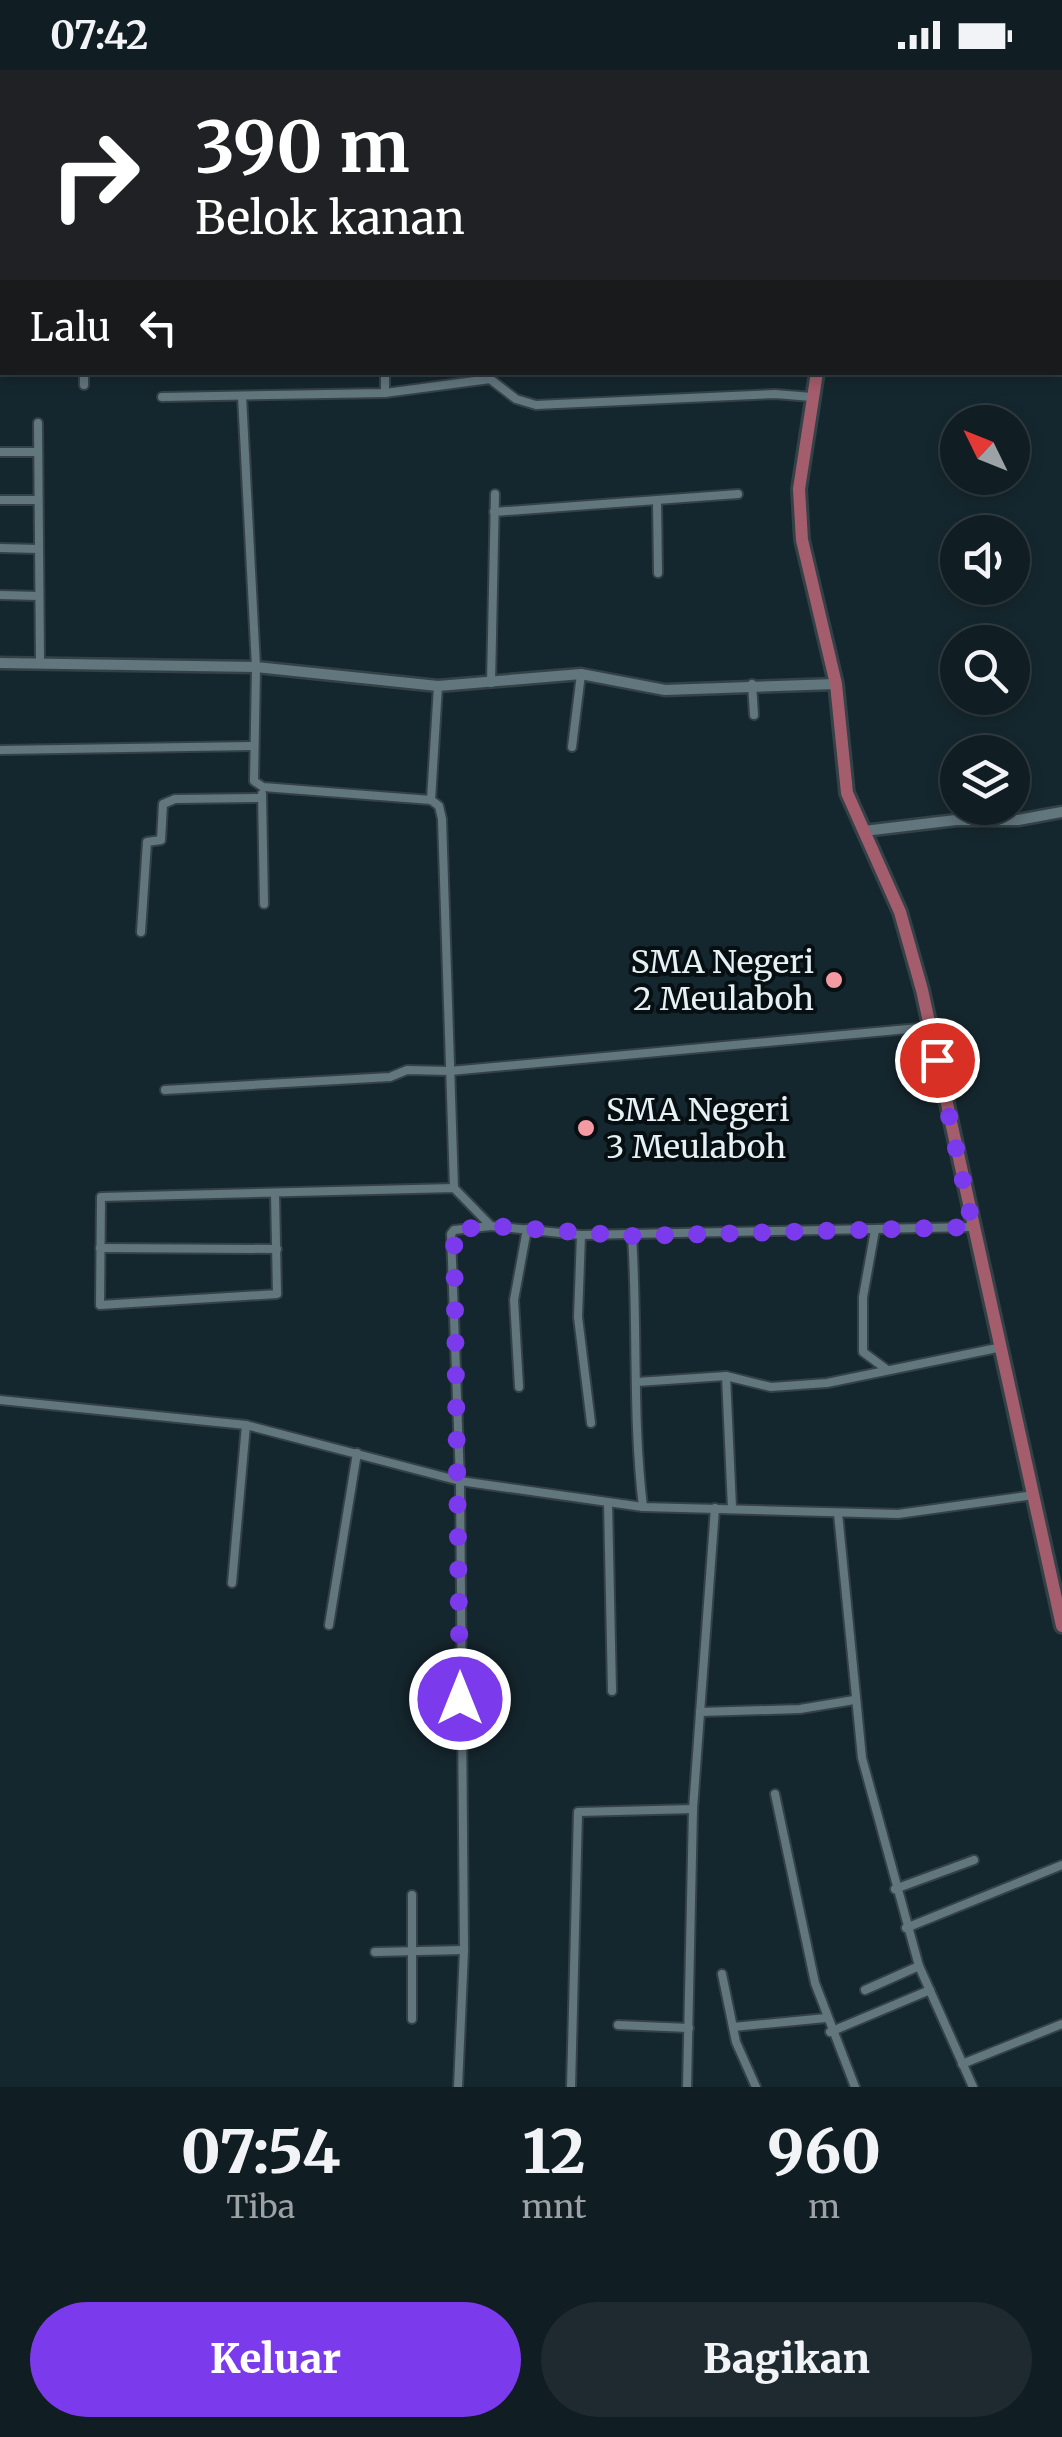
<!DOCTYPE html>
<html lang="id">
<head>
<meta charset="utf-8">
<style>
	body { margin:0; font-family:Merriweather,serif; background:#1e2a2f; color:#f1f3f6; height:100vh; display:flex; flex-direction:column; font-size:38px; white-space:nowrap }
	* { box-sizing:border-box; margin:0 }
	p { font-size:32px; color:#9ca2a5 }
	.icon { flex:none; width:55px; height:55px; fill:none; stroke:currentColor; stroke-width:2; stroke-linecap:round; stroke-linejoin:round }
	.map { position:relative; height:2017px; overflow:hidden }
	.drawer { display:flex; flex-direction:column; background:#101d22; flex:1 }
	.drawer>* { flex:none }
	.hud { position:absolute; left:0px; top:0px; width:1062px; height:305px; box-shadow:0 5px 15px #0003,0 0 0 2px #303b40; background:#202124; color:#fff; overflow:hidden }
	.needle { width:65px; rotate:313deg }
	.tools { position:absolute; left:940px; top:335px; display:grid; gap:20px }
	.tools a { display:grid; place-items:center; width:90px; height:90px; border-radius:50%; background:#101d22; box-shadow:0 5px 15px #0003,0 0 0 2px #303b40; font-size:50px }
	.pin { position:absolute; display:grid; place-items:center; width:85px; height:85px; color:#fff; margin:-42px; border:5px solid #fff; border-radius:50%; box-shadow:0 2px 10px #0007 }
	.me { position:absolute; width:110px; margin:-55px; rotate:0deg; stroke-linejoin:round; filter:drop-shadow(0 0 8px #0008) }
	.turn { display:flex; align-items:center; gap:35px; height:210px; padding:0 30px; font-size:45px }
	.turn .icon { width:130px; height:130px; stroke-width:2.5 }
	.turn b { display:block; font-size:70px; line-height:85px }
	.then { display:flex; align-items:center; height:95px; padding:0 30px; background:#0003; gap:20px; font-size:38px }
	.eta { display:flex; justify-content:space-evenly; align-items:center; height:170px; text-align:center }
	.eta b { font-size:60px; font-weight:800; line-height:70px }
	.button { display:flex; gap:20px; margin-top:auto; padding:20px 30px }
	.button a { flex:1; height:115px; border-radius:60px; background:#7c3aed; color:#fff; font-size:40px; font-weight:800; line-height:115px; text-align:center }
	.button a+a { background:#1e2a2f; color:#f1f3f6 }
	.status { display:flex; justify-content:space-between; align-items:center; height:70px; padding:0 50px; background:#101d22; direction:ltr }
	.status svg { height:28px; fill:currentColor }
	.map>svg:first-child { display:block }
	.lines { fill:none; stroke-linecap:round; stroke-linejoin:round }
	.minor-casing { stroke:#344247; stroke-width:12 }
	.tertiary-casing { stroke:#344247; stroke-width:15 }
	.primary-casing { stroke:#344247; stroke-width:18 }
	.minor { stroke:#62767e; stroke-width:8 }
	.tertiary { stroke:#62767e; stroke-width:10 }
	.primary { stroke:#a45d6d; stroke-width:12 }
	.route { stroke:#7c3aed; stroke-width:18; stroke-dasharray:0 32.4 }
	.poi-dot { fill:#f49aa2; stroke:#070f12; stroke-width:4 }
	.labels { text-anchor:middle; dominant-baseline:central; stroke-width:8; stroke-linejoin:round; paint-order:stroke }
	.poi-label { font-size:32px; fill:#e5f1f5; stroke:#070f12; text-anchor:end }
</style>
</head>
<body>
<div class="status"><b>07:42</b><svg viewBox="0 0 49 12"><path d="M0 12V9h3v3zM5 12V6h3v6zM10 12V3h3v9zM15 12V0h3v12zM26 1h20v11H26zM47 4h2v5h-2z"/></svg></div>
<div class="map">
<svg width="1062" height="2017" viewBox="0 0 1062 2017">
	<rect width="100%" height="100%" fill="#15272e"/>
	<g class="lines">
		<g class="minor-casing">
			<g id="minor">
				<path d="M850,2V0"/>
				<path d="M0,139H2"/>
				<path d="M84,302V315"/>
				<path d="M385,302V323"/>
				<path d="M242,326L256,597L254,711L263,717L431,730"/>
				<path d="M162,327L385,323L490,309L516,329L536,335L775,324L812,327"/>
				<path d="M38,353L40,593"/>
				<path d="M0,382H37"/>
				<path d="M0,430H38"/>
				<path d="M657,431L658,503"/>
				<path d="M494,442L738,424"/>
				<path d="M0,478L39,479"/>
				<path d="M0,525L39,526"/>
				<path d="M491,613L495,424"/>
				<path d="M752,614L754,645"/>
				<path d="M438,616L431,730L439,736L442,749L454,1118"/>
				<path d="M572,677L581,604"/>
				<path d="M0,680L252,676"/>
				<path d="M262,724L264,834"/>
				<path d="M141,862L147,772L161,770L163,734L175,729L262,728"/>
				<path d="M165,1020L390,1007L407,1000L450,1001L930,957"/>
				<path d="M275,1123L277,1224L100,1235L101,1127L454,1118L491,1156L581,1165L973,1157"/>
				<path d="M875,1160L863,1227V1282L886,1299"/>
				<path d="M581,1165L578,1247L591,1353"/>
				<path d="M632,1166C638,1256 632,1347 643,1437"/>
				<path d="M100,1178L277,1179"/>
				<path d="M726,1306L732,1438"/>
				<path d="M637,1312L726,1306L771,1317L827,1313L1002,1277"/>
				<path d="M519,1317L514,1230L527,1159"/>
				<path d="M0,1330L246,1355L460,1411L643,1437L898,1444L1034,1425"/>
				<path d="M608,1433L612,1621"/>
				<path d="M838,1443L862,1688L919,1896L973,2017"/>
				<path d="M232,1513L246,1355"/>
				<path d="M329,1555L357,1383"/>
				<path d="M700,1642L800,1639L854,1630"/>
				<path d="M775,1724L815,1913L855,2017"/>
				<path d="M895,1819L974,1790"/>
				<path d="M412,1825V1949"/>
				<path d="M906,1858L1062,1795"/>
				<path d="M375,1882L464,1880"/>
				<path d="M722,1904L736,1972L756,2017"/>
				<path d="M865,1920L919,1896"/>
				<path d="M618,1955L689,1958"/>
				<path d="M733,1957L826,1948"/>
				<path d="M830,1962L930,1920"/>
				<path d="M962,1994L1062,1954"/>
				<path d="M458,2017L464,1880L460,1411L451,1164L454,1160L491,1156"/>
				<path d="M571,2017L578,1742L693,1739"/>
				<path d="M687,2017L693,1739L715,1438"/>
			</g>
		</g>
		<g class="tertiary-casing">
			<g id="tertiary">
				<path d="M0,593L256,597L438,616L581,604L665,620L836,614"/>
				<path d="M864,761L956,750H1018L1062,742"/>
			</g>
		</g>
		<g class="primary-casing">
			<g id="primary">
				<path d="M973,2V0"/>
				<path d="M817,302L799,419L802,470L836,614L847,723L900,842L922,920L1062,1556"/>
			</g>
		</g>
		<use href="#minor" class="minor"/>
		<use href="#tertiary" class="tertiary"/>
		<use href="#primary" class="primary"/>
	</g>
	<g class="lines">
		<path class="route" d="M460,1629L454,1160L491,1156L632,1166L973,1157L937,990"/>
	</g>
	<g class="poi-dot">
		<circle cx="834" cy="910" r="10"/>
		<circle cx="586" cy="1058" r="10"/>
	</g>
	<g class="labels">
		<g class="poi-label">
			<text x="814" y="892">SMA Negeri<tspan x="814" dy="37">2 Meulaboh</tspan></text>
			<text x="606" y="1040" text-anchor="start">SMA Negeri<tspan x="606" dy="37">3 Meulaboh</tspan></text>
		</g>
	</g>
</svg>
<div class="tools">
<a><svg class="needle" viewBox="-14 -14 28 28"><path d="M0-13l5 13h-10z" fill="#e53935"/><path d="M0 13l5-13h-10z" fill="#9ca2a5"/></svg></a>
<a><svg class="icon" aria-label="sound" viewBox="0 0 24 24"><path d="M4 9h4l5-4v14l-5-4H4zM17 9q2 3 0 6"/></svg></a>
<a><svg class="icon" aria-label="search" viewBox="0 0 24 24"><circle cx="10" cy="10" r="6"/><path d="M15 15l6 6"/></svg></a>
<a><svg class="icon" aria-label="layers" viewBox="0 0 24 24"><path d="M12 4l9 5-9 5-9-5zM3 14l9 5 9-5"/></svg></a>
</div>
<div class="pin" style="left:937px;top:990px;background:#d93025"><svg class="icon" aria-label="arrive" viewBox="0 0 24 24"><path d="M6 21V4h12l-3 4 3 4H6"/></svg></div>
<svg class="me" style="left:460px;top:1629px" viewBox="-20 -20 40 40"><circle r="17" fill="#7c3aed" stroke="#fff" stroke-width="3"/><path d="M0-11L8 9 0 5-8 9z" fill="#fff"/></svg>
<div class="hud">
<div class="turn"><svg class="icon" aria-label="right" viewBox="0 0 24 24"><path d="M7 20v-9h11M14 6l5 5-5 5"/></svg><div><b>390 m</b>Belok kanan</div></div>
<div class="then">Lalu<svg class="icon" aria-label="left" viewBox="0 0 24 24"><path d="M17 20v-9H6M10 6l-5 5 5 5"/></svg></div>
</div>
</div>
<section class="drawer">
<div class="eta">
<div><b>07:54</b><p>Tiba</p></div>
<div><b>12</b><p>mnt</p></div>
<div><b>960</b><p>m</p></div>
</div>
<div class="button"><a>Keluar</a><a>Bagikan</a></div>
</section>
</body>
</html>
